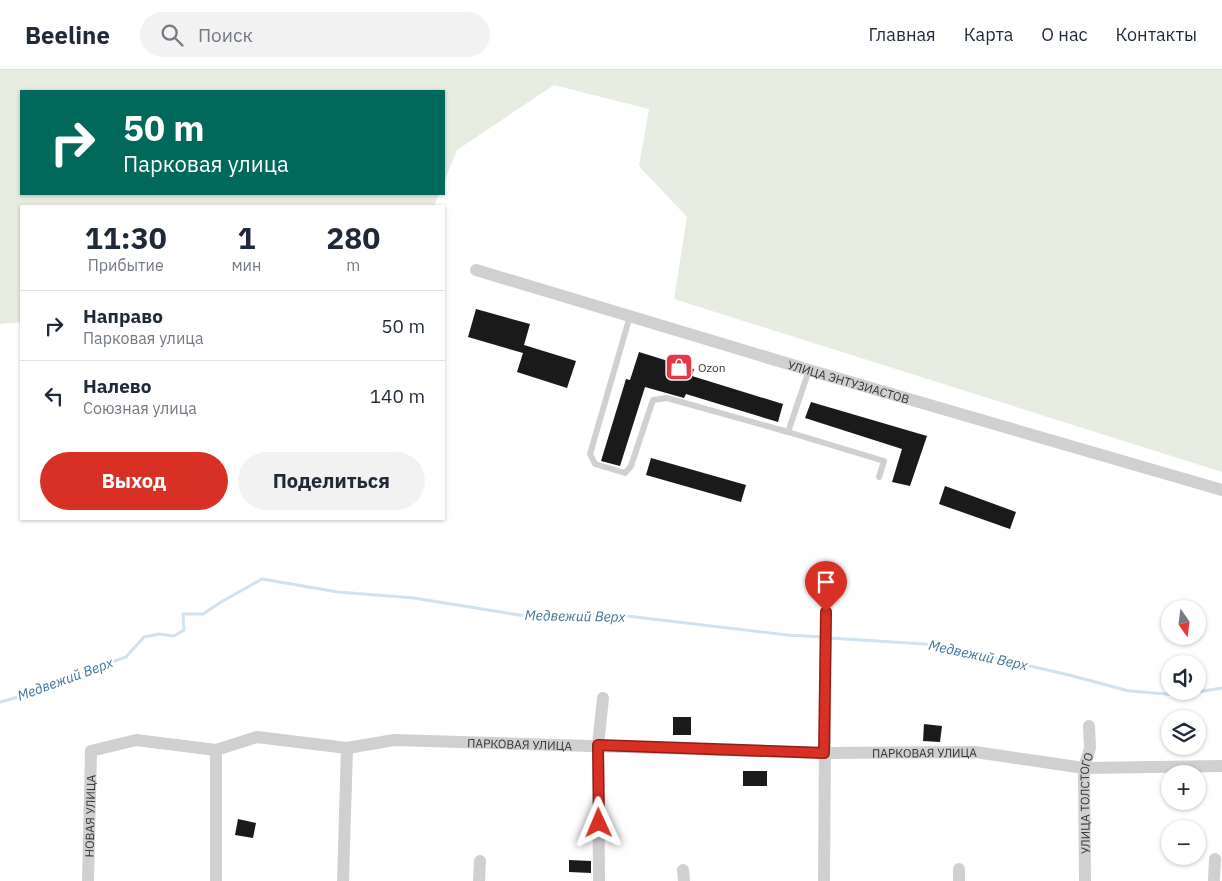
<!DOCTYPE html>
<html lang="ru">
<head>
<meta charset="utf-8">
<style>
	body { margin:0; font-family:"IBM Plex Sans",sans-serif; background:#f2f2f3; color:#1f2937; height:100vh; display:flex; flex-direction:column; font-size:19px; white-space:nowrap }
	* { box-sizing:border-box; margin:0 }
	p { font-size:16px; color:#747a83 }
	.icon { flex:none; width:28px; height:28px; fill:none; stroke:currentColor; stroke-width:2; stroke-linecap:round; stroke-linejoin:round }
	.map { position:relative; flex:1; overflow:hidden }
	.panel { position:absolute; left:20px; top:135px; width:425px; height:315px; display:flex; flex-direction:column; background:#fff; border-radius:0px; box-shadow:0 1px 4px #0004 }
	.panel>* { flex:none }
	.top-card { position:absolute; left:20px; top:20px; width:425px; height:105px; border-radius:0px; box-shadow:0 1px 4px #0004; background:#00695c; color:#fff; overflow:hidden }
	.needle { width:32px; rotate:166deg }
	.controls { position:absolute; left:1161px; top:530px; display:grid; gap:10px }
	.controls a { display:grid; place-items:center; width:45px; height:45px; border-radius:50%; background:#fff; box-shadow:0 1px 4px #0004; font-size:25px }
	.pin { position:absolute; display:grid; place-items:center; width:42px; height:42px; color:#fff; margin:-51px -21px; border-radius:50% 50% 50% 0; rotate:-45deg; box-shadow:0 0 5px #0007 }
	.pin .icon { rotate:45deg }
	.me { position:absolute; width:55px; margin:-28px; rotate:359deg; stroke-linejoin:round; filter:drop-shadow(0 0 4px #0008) }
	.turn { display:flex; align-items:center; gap:18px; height:105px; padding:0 20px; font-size:22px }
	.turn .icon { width:65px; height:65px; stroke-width:2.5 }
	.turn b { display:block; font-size:35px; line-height:42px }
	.eta { display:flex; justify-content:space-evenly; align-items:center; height:85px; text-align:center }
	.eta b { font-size:30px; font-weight:700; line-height:35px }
	.action { display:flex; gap:10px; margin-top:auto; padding:10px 20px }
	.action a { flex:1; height:58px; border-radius:30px; background:#d93025; color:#fff; font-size:20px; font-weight:700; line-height:58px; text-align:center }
	.action a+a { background:#f2f2f3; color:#1f2937 }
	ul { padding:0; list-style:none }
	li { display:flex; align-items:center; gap:15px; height:70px; padding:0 20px; border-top:1px solid #e0e1e3 }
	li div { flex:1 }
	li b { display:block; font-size:19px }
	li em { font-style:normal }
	header { display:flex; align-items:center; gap:30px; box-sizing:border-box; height:70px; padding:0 25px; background:#fff; border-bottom:1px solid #e0e1e3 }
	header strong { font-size:24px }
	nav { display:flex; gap:28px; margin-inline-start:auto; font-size:18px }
	.search { width:350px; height:45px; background:#f2f2f3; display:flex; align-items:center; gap:12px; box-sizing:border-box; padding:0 18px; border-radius:28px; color:#747a83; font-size:19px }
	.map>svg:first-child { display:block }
	.green { fill:#e6ecdf }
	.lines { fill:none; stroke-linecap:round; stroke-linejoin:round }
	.stream { stroke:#cfe2ee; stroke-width:3 }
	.building { fill:#1a1a1a }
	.service { stroke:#d0d0d0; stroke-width:6 }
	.minor { stroke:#d0d0d0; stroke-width:12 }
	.route-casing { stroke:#8d1f18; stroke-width:12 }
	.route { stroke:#d93025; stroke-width:9 }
	.labels { text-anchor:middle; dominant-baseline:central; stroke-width:5; stroke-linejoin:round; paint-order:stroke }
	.poi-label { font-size:12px; fill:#333; stroke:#fff; text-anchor:start }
	.street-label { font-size:12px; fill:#333; stroke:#fff }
	.water-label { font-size:14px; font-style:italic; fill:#3f7597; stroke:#fff }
</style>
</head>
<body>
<header>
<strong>Beeline</strong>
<div class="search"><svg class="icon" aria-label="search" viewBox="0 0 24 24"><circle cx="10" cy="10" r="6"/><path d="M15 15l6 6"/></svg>Поиск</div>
<nav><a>Главная</a><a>Карта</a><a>О нас</a><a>Контакты</a></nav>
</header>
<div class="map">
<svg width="1222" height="811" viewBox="0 0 1222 811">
	<rect width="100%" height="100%" fill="#fff"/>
	<path class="green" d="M0,0H1222V402L674,229L687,147L639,96L649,39L554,15L457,80L444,112V21H21V124H439L434,136H21V252L0,254Z"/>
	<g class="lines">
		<g class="stream">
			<path d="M829,568L924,574L956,579L1069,605L1129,621L1178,625L1222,618"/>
			<path d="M0,632L29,624L91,599L126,587L144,567L159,564L174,566L184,560L183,544H203L221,532L262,509L338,522L414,528L538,548L592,544L627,546L788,565L823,567"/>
		</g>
	</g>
	<g class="building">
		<path d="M476,239L530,254L524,275L576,291L567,318L517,302L523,283L468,267Z"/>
		<path d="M639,282L694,299L692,306L783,334L778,352L686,324L684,328L645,317L620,396L601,391L626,309L630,310Z"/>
		<path d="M811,332L927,366L910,416L892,412L902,379L805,348Z"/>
		<path d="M651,388L746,415L741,432L646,405Z"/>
		<path d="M945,416L1016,442L1010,459L939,434Z"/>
		<rect x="673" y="647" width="18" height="18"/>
		<path d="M924,654L942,656L940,672L923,671Z"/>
		<rect x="743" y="701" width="24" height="15"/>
		<path d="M238,749L256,753L253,768L235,765Z"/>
		<path d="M569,790L591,791V803L569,802Z"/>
	</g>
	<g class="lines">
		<g class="service">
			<path d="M630,246L590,384L595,394L625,403L631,396L653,330L667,328L788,362L809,300"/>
			<path d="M788,362L884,391L879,407"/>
		</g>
		<g class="minor">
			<path id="s1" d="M476,200L809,300L1222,420"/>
			<path d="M959,799V811"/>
			<path d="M683,800L684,811"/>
			<path id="s2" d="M88,811L91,681L136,670L216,680L257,667L347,678L394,670L825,683L975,682L1084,698L1222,696"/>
			<path d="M216,811V680"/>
			<path d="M343,811L347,678"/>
			<path d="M479,811L480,791"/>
			<path d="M599,811L598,675L603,628"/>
			<path d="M824,811L826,542"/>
			<path id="s3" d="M1085,811L1084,698L1090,678L1089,656"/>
			<path d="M1214,811L1215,789"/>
		</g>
	</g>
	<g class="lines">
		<g class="route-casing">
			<path id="route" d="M599,753L598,675L824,683L826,542"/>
		</g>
		<use href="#route" class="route"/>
	</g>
	<defs>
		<g id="shop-square" transform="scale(1.4375)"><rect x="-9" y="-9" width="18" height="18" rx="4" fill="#e63946" stroke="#fff"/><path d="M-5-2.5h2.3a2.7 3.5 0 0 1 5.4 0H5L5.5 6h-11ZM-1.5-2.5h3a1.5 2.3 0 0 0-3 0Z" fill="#fff"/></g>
	</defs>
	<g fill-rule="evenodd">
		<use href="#shop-square" x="679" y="297"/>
	</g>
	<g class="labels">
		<g class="poi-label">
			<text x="698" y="297">Ozon</text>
		</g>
		<g class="street-label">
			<text stroke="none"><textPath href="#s1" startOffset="389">УЛИЦА ЭНТУЗИАСТОВ</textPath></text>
			<text stroke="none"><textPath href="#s2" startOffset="564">ПАРКОВАЯ УЛИЦА</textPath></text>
			<text stroke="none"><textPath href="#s2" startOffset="969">ПАРКОВАЯ УЛИЦА</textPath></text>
			<text stroke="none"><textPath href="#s3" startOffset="78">УЛИЦА ТОЛСТОГО</textPath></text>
			<text stroke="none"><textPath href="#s2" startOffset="65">НОВАЯ УЛИЦА</textPath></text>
		</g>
		<g class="water-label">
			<text transform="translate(575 546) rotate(1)">Медвежий Верх</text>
			<text transform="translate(978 585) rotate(12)">Медвежий Верх</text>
			<text transform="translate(65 609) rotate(-20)">Медвежий Верх</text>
		</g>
	</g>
</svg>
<div class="controls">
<a><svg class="needle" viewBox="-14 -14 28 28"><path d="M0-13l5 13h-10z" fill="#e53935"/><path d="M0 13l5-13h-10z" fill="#747a83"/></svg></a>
<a><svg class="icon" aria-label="sound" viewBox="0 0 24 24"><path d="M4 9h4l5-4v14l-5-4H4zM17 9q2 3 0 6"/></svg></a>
<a><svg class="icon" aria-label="layers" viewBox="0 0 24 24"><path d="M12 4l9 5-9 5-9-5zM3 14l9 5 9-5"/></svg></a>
<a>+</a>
<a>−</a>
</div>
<div class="pin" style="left:826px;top:542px;background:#d93025"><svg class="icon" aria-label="arrive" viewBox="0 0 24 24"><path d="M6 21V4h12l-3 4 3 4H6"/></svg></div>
<svg class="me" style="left:599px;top:753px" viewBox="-20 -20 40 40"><path d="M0-17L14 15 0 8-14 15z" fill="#d93025" stroke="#fff" stroke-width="4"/></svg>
<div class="top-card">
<div class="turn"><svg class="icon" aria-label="right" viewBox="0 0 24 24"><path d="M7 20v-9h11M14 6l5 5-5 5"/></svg><div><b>50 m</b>Парковая улица</div></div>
</div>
<section class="panel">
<div class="eta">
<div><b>11:30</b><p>Прибытие</p></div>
<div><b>1</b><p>мин</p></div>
<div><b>280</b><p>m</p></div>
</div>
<ul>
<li><svg class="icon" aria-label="right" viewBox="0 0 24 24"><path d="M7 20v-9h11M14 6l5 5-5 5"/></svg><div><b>Направо</b><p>Парковая улица</p></div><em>50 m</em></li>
<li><svg class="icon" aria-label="left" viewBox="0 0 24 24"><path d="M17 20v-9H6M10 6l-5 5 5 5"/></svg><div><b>Налево</b><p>Союзная улица</p></div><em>140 m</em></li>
</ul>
<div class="action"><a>Выход</a><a>Поделиться</a></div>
</section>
</div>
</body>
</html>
